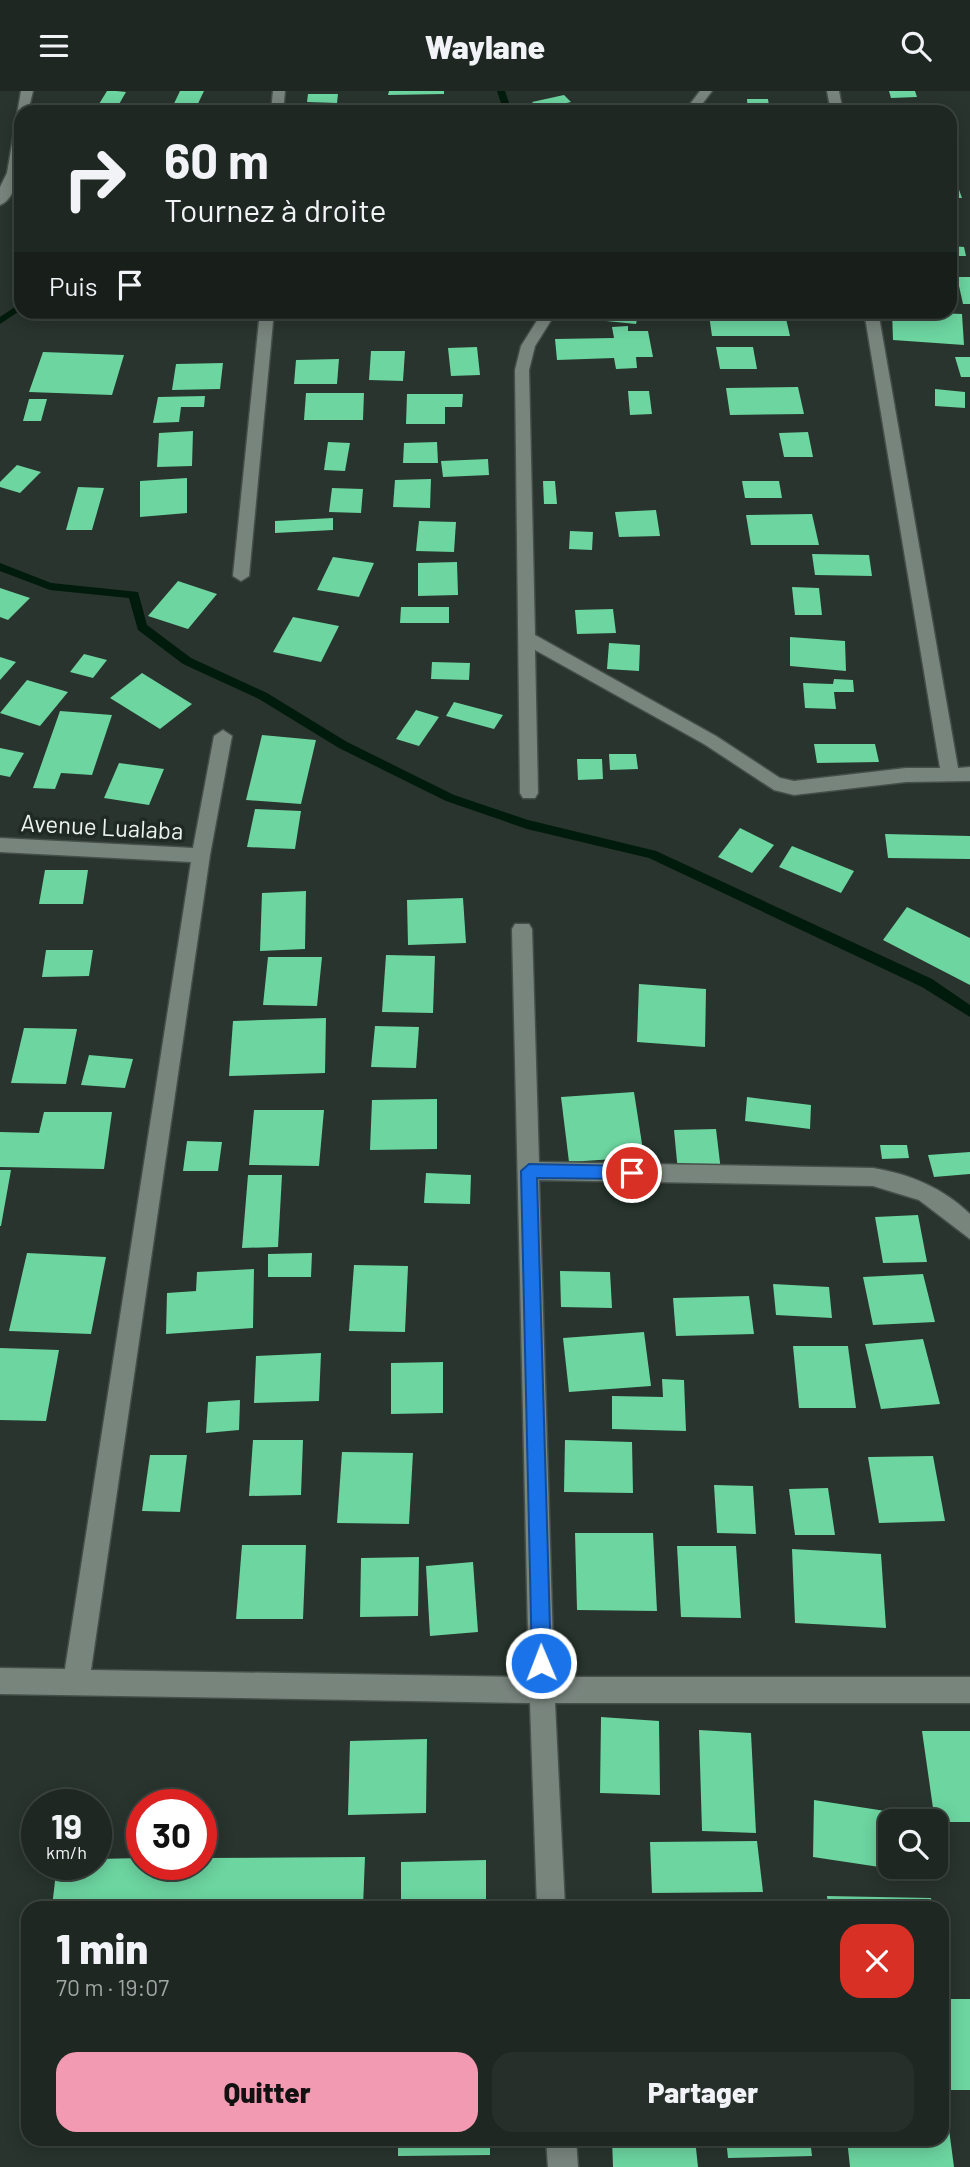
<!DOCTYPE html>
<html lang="fr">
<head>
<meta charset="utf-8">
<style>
	body { margin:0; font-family:Barlow,sans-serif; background:#262f2a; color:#f1f3f6; height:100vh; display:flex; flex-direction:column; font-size:26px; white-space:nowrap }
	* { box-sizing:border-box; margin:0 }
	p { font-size:23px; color:#a1a5a5 }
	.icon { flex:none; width:38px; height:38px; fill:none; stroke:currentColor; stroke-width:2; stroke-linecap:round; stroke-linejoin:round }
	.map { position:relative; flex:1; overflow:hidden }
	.sheet { position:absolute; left:21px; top:1810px; width:928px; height:245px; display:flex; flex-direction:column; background:#1e2722; border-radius:21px; box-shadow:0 4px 18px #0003,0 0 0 2px #3c4440 }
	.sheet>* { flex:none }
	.top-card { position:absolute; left:14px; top:14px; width:943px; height:214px; border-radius:21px; box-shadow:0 4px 18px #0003,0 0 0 2px #3c4440; background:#1e2722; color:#f1f3f6; overflow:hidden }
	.buttons { position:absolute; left:878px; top:1718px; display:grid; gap:14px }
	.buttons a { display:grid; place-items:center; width:70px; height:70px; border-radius:14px; background:#1e2722; box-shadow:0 4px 18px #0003,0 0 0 2px #3c4440; font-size:35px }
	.speed { position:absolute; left:21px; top:1698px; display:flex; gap:14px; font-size:35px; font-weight:700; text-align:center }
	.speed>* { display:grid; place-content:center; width:91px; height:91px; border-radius:50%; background:#1e2722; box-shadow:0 4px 18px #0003,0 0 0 2px #3c4440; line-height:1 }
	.speed small { font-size:18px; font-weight:400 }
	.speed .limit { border:10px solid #d22; background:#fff; color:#111 }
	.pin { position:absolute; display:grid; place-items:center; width:60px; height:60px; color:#fff; margin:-30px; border:4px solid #fff; border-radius:50%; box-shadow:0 2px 7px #0007 }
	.me { position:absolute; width:77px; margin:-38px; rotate:359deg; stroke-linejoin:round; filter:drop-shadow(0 0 5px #0008) }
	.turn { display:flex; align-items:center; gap:24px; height:147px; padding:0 35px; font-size:32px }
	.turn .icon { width:91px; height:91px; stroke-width:2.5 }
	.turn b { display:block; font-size:49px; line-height:60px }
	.then { display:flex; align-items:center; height:66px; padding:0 35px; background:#0003; gap:14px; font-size:26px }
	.round { display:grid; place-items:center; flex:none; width:74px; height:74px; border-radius:21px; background:#262f2a }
	.head { display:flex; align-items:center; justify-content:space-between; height:119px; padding:0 35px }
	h1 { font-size:42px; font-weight:800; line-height:52px }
	.button { display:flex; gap:14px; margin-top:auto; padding:14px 35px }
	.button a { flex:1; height:80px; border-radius:21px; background:#f19ab1; color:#111; font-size:28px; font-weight:800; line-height:80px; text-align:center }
	.button a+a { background:#262f2a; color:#f1f3f6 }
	header { display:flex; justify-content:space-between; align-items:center; height:91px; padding:0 35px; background:#1e2722; font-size:32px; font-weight:800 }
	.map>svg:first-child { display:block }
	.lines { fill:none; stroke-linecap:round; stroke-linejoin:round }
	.stream { fill:#001b0c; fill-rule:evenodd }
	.building { fill:#6cd5a0 }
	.minor-casing { stroke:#454f49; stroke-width:3 }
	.minor { fill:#78857d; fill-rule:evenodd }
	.route { fill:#1a73e8; stroke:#114b97; stroke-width:2 }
	.labels { text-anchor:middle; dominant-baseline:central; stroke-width:7; stroke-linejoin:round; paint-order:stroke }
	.street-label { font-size:24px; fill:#ecf3ef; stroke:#1e2a23 }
</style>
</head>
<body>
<header><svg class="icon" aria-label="menu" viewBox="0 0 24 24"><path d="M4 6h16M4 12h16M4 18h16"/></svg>Waylane<svg class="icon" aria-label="search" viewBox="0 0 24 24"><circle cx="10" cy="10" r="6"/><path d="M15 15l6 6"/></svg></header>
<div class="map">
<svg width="970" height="2076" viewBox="0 0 970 2076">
	<rect width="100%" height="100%" fill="#28342d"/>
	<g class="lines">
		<g class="stream">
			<path d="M497,0H505L512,21H504Z"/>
			<path d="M21,212V219L0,233V226Z"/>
			<path d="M0,472L51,492L138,501L147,534L191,567L267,602L347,651L454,704L528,729L656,760L932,888L970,914V926L922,896L649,767L527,738L446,710L339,657L259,608L183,573L138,539L129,507L50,499L0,480Z"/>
		</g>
	</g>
	<g class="building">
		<path d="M107,0H116L126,1L118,15L99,13Z"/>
		<path d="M180,0H204L194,21H170Z"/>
		<path d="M389,0H444V3L388,4Z"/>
		<path d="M889,0H915L917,6L891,7Z"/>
		<path d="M308,3H338L337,12L307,11Z"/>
		<path d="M564,4L571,11L539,18L532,11Z"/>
		<path d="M747,8H768L770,21H748Z"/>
		<path d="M606,12L651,13V21H606Z"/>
		<path d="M381,14H402L403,21H381Z"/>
		<path d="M898,16L935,17L936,21H899Z"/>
		<path d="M950,93H957L962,107H950Z"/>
		<path d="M950,155L964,156L966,165H950Z"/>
		<path d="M957,186H970V213H963Z"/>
		<path d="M608,220H639L636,233L606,230Z"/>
		<path d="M892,220L962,223L964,254L893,249Z"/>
		<path d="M785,223L790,245H712L709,224Z"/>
		<path d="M628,235V240H648L653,266H636L637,277L616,278L614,267L557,269L555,248L614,247L612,236Z"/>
		<path d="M477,256L480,284L451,285L448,257Z"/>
		<path d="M716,256H753L757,278H720Z"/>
		<path d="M371,260H405L403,290L369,289Z"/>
		<path d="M43,261L124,264L112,304L29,301Z"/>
		<path d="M955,266H970V286H961Z"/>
		<path d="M339,268L337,293H294L296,269Z"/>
		<path d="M223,272L220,298L172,299L176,273Z"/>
		<path d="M798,296L804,323L730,324L726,297Z"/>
		<path d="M935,298L965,301V317L935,315Z"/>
		<path d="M628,300H649L652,323L630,324Z"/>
		<path d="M306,302H364L363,329H304Z"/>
		<path d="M407,303H463L462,316H445V333H406Z"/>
		<path d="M205,305L204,316H181L179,331L153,332L158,306Z"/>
		<path d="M29,308H47L41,330H23Z"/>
		<path d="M193,340L192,375L157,376L159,342Z"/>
		<path d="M808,341L813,366H784L779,342Z"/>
		<path d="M328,351L350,352L345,380L324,379Z"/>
		<path d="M437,351L438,372H403L404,352Z"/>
		<path d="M488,368L489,384L443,386L441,370Z"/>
		<path d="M17,374L41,381L20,402L0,396V391Z"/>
		<path d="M187,387V422L140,426V390Z"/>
		<path d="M431,388L430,417L393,416L395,389Z"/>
		<path d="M543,390H555L557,413H544Z"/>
		<path d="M742,390H779L782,407H745Z"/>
		<path d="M78,396L104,397L92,439H66Z"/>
		<path d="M332,397L363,398L361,422L329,421Z"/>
		<path d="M656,419L660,445L619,446L615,421Z"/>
		<path d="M812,423L819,454H751L746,424Z"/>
		<path d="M333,427V439L275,442V430Z"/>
		<path d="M419,430L456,431L454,461L416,460Z"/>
		<path d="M570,440L593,441L592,459L569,458Z"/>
		<path d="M812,463L869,464L872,485L815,484Z"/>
		<path d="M333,466L374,472L359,506L317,499Z"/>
		<path d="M457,471L458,504L418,505V472Z"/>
		<path d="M178,490L217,503L188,538L148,525Z"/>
		<path d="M792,496L819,497L822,524H795Z"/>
		<path d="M0,497L30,507L8,529L0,526Z"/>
		<path d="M401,516H449V532H400Z"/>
		<path d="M613,518L616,542L577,543L575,519Z"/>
		<path d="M293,526L339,535L321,571L273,561Z"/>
		<path d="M790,546L845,550L846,580L790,575Z"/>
		<path d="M609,552L640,554L639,580L607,578Z"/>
		<path d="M84,563L107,569L93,587L70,581Z"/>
		<path d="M0,566L16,571L0,589Z"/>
		<path d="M432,571L470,572L469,589L431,588Z"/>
		<path d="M142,582L192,613L160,638L110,607Z"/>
		<path d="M834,588L853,589L854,601H834L836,618L805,617L803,592L833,593Z"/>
		<path d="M27,589L68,601L40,635L0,622Z"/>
		<path d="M454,611L503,624L494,638L446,625Z"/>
		<path d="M416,619L439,626L419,655L396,648Z"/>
		<path d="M60,620L112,624L92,684L61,682L55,698L33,697Z"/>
		<path d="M262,644L316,649L301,713L246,709Z"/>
		<path d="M814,653H875L879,671L817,672Z"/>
		<path d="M0,657L24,662L10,686L0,684Z"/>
		<path d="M609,663H636L638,678L610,679Z"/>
		<path d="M577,668H602L603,688L578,689Z"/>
		<path d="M119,672L164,678L149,714L104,707Z"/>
		<path d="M255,718L301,720L295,758L247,756Z"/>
		<path d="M740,737L774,754L752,782L718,766Z"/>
		<path d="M885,743L970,745V768L888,767Z"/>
		<path d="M792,755L854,780L841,802L779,776Z"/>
		<path d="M45,779H88L83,813H39Z"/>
		<path d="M306,800L305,858L260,860L262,802Z"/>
		<path d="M463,807L466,852L408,854L407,809Z"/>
		<path d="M907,816L970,847V894L883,849Z"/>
		<path d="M46,859H93L89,885L42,886Z"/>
		<path d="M386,864L435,865L433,922L382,921Z"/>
		<path d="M268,866H322L317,915L263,914Z"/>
		<path d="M639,893L706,898L705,956L637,951Z"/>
		<path d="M326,927L325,982L229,985L233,930Z"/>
		<path d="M375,935L419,936L416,977L371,976Z"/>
		<path d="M24,937L77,938L66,993L11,992Z"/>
		<path d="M89,964L133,968L125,997L81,994Z"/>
		<path d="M634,1001L644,1066L569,1071L561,1006Z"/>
		<path d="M747,1006L811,1014L810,1038L745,1030Z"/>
		<path d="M437,1008V1058L370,1059L372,1009Z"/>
		<path d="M254,1019H324L319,1075L249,1074Z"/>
		<path d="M44,1021H112L104,1078L0,1076V1041L39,1042Z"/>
		<path d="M716,1038L721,1080L678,1081L674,1039Z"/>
		<path d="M187,1050L222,1051L218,1080H183Z"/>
		<path d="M880,1054H907L909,1067L882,1068Z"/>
		<path d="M970,1061V1083L934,1086L928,1064Z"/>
		<path d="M0,1079H11L1,1135H0Z"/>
		<path d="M426,1082L471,1084L470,1113L424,1112Z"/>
		<path d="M248,1084H282L278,1156L242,1157Z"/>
		<path d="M918,1124L927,1171L883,1172L875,1126Z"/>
		<path d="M27,1162L106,1166L91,1243L9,1240Z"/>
		<path d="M312,1162L311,1186H268V1163Z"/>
		<path d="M354,1174L408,1175L405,1241L349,1240Z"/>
		<path d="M254,1178L253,1237L166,1243L167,1202L196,1200L197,1181Z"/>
		<path d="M560,1180L610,1181L612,1217L561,1216Z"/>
		<path d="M923,1183L935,1231L873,1234L863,1186Z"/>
		<path d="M773,1193L829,1196L832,1227L776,1224Z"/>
		<path d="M749,1205L754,1243L676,1245L673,1207Z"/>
		<path d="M644,1241L651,1295L569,1301L563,1247Z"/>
		<path d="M923,1248L940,1313L881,1318L865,1253Z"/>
		<path d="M793,1255H848L856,1317H799Z"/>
		<path d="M0,1257L59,1259L46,1330L0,1329Z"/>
		<path d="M321,1262L319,1310L254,1312L256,1265Z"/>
		<path d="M443,1271V1322L391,1323V1272Z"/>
		<path d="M662,1288L684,1289L686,1340L612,1338V1305L663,1306Z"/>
		<path d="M240,1309L239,1339L206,1342L208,1311Z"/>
		<path d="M253,1349H303L301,1404L249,1405Z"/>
		<path d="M565,1349L632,1351L633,1402L564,1401Z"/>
		<path d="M342,1361L413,1362L409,1433L337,1432Z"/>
		<path d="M150,1364H187L180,1421L142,1420Z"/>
		<path d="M933,1365L945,1430L879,1432L868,1366Z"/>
		<path d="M714,1394L753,1395L756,1443L717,1442Z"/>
		<path d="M828,1397L835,1444H795L789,1398Z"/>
		<path d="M575,1442H653L657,1520L577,1519Z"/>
		<path d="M242,1454H306L303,1528H236Z"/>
		<path d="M677,1455H736L741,1527L681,1526Z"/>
		<path d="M792,1458L881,1463L886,1537L795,1532Z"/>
		<path d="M419,1466L418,1525L360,1526L361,1467Z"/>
		<path d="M473,1471L478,1541L430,1545L426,1475Z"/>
		<path d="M601,1626L659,1630L660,1704L600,1702Z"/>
		<path d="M699,1639L751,1642L756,1742L702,1740Z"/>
		<path d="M922,1640H970V1731H935Z"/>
		<path d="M427,1648L426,1722L348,1724L350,1650Z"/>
		<path d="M814,1709L905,1723V1731H891V1776H906V1780L813,1766Z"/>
		<path d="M757,1750L763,1801L652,1802L650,1751Z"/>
		<path d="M365,1766L363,1816H52L57,1773H96V1768L142,1767V1773H201V1767Z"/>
		<path d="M486,1769V1816H401V1771Z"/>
		<path d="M827,1805L931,1807L932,1816H828Z"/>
		<path d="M942,1908H970V1999H944Z"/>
		<path d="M942,2023H947L954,2076H850L847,2048H942Z"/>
		<path d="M398,2048H490V2064L398,2065Z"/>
		<path d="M612,2048H695L698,2076H613Z"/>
		<path d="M726,2048H810L812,2065L728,2067Z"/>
	</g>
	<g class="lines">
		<g class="minor-casing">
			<g id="minor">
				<path d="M21,0H33L28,21H21C21,43 25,105 0,114V96L7,82Z"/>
				<path d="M273,0H285L283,21H271Z"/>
				<path d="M700,0H712L696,21H684Z"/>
				<path d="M827,0H839L843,21H831Z"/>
				<path d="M260,220H274L249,485L241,490L233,485Z"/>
				<path d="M543,220H557L535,255L529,279L535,544L716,645L780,687L794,690L906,677H940L864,220H878L958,677L970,676V690L906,691L794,704L774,699L704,653L535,559L538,702L535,707H523L520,702L515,279L521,255Z"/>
				<path d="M223,639L232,645L210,764L91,1579L529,1586L512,838L515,833H529L532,838L539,1071L873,1077C910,1083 943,1097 970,1123V1148L919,1109L873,1095L539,1089L554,1586H970V1612H555L565,1816H537L530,1612L0,1603V1577L65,1578L191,771L0,761V747L193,757L214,645Z"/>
				<path d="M546,2048H576L578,2076H548Z"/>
			</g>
		</g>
		<use href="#minor" class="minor"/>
	</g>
	<path class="route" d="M529,1073L632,1075L640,1082L632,1088L537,1087L551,1572L548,1578L541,1581L534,1578L532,1572L521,1080Z"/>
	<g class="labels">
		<g class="street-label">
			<text transform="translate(102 735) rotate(3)">Avenue Lualaba</text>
		</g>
	</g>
</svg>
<div class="buttons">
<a><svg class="icon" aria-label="search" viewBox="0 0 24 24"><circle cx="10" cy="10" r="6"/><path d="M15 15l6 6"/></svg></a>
</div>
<div class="speed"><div>19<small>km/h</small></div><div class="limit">30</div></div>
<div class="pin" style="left:632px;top:1082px;background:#d93025"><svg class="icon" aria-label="arrive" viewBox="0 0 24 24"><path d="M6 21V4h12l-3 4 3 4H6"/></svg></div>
<svg class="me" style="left:541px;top:1572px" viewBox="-20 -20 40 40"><circle r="17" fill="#1a73e8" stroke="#fff" stroke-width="3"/><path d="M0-11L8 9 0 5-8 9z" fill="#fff"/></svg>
<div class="top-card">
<div class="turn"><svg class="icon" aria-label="right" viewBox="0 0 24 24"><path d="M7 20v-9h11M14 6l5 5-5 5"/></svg><div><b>60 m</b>Tournez à droite</div></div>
<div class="then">Puis<svg class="icon" aria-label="arrive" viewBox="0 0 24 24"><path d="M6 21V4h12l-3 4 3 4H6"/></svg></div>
</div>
<section class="sheet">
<div class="head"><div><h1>1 min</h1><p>70 m · 19:07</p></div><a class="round" style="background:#d93025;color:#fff"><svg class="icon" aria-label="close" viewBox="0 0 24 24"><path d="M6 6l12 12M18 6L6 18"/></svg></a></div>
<div class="button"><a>Quitter</a><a>Partager</a></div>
</section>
</div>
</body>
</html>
